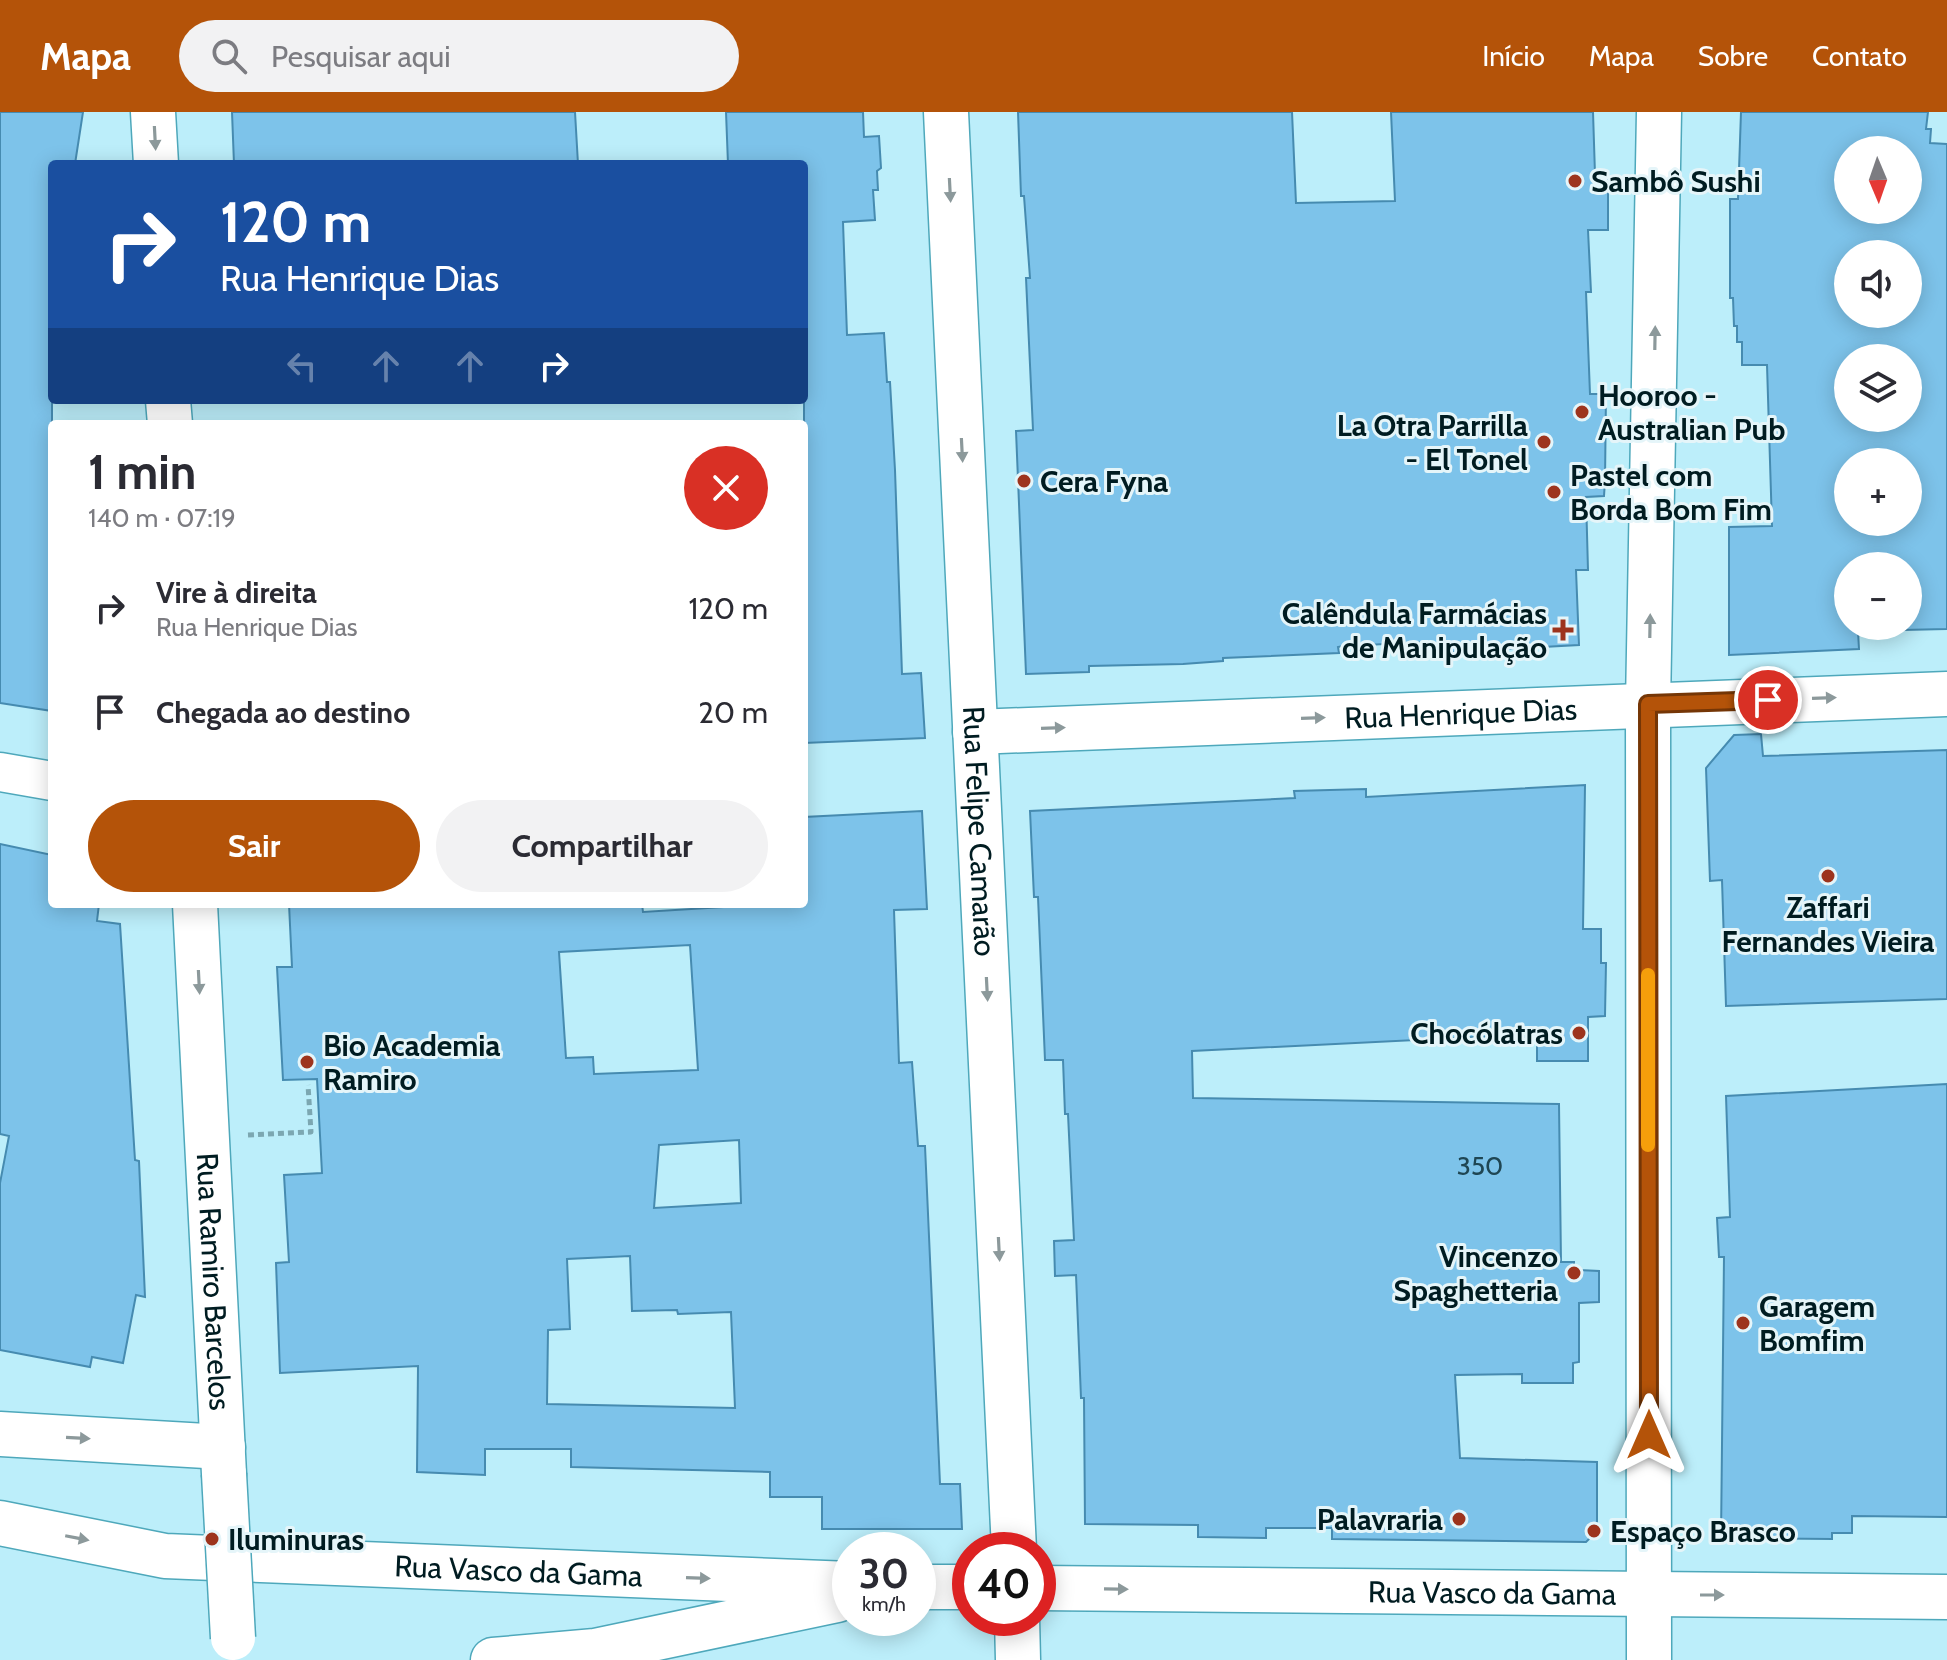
<!DOCTYPE html>
<html lang="pt">
<head>
<meta charset="utf-8">
<style>
	body { margin:0; font-family:Cabin,sans-serif; background:#f2f2f3; color:#2b2b33; height:100vh; display:flex; flex-direction:column; font-size:30px; white-space:nowrap }
	* { box-sizing:border-box; margin:0 }
	p { font-size:26px; color:#7c7c81 }
	.icon { flex:none; width:44px; height:44px; fill:none; stroke:currentColor; stroke-width:2; stroke-linecap:round; stroke-linejoin:round }
	.map { position:relative; flex:1; overflow:hidden }
	.details { position:absolute; left:48px; top:308px; width:760px; height:488px; display:flex; flex-direction:column; background:#fff; border-radius:8px; box-shadow:0 4px 20px #0003 }
	.details>* { flex:none }
	.top-card { position:absolute; left:48px; top:48px; width:760px; height:244px; border-radius:8px; box-shadow:0 4px 20px #0003; background:#1a4fa0; color:#fff; overflow:hidden }
	.needle { width:52px; rotate:178deg }
	.buttons { position:absolute; left:1834px; top:24px; display:grid; gap:16px }
	.buttons a { display:grid; place-items:center; width:88px; height:88px; border-radius:50%; background:#fff; box-shadow:0 4px 20px #0003; font-size:40px }
	.speed { position:absolute; left:832px; top:1420px; display:flex; gap:16px; font-size:40px; font-weight:700; text-align:center }
	.speed>* { display:grid; place-content:center; width:104px; height:104px; border-radius:50%; background:#fff; box-shadow:0 4px 20px #0003; line-height:1 }
	.speed small { font-size:20px; font-weight:400 }
	.speed .limit { border:12px solid #d22; background:#fff; color:#111 }
	.pin { position:absolute; display:grid; place-items:center; width:68px; height:68px; color:#fff; margin:-34px; border:4px solid #fff; border-radius:50%; box-shadow:0 2px 8px #0007 }
	.me { position:absolute; width:88px; margin:-44px; rotate:0deg; stroke-linejoin:round; filter:drop-shadow(0 0 6px #0008) }
	.turn { display:flex; align-items:center; gap:28px; height:168px; padding:0 40px; font-size:36px }
	.turn .icon { width:104px; height:104px; stroke-width:2.5 }
	.turn b { display:block; font-size:56px; line-height:68px }
	.lanes { display:flex; align-items:center; height:76px; padding:0 40px; background:#0003; justify-content:center; gap:40px; direction:ltr }
	.lanes .off { opacity:.35 }
	.round { display:grid; place-items:center; flex:none; width:84px; height:84px; border-radius:42px; background:#f2f2f3 }
	.head { display:flex; align-items:center; justify-content:space-between; height:136px; padding:0 40px }
	h1 { font-size:48px; font-weight:700; line-height:60px }
	.primary-button { display:flex; gap:16px; margin-top:auto; padding:16px 40px }
	.primary-button a { flex:1; height:92px; border-radius:48px; background:#b45309; color:#fff; font-size:32px; font-weight:700; line-height:92px; text-align:center }
	.primary-button a+a { background:#f2f2f3; color:#2b2b33 }
	ul { padding:0; list-style:none }
	li { display:flex; align-items:center; gap:24px; height:104px; padding:0 40px }
	li div { flex:1 }
	li b { display:block; font-size:30px }
	li em { font-style:normal }
	header { display:flex; align-items:center; gap:48px; box-sizing:border-box; height:112px; padding:0 40px; background:#b45309; color:#fff }
	header strong { font-size:38px }
	nav { display:flex; gap:44px; margin-inline-start:auto; font-size:28px }
	.search { width:560px; height:72px; background:#f2f2f3; display:flex; align-items:center; gap:20px; box-sizing:border-box; padding:0 28px; border-radius:44px; color:#7c7c81; font-size:30px }
	.map>svg:first-child { display:block }
	.building { fill:#7dc3ea; stroke:#468bb0; stroke-width:2; fill-rule:evenodd }
	.lines { fill:none; stroke-linecap:round; stroke-linejoin:round }
	.minor-casing { stroke:#4ea8bb; stroke-width:41 }
	.tertiary-casing { stroke:#4ea8bb; stroke-width:47 }
	.secondary-casing { stroke:#4ea8bb; stroke-width:47 }
	.path { stroke:#7ca7b1; stroke-width:5; stroke-dasharray:6 4; stroke-linecap:butt }
	.minor { stroke:#fff; stroke-width:38 }
	.tertiary { stroke:#fff; stroke-width:44 }
	.secondary { stroke:#fff; stroke-width:44 }
	.tertiary-bridge-casing { stroke:#4ea8bb; stroke-width:47; stroke-linecap:butt }
	.tertiary-bridge { stroke:#fff; stroke-width:44 }
	.oneway { fill:#8c999b }
	.route-casing { stroke:#753606; stroke-width:20 }
	.route { stroke:#b45309; stroke-width:14 }
	.slow { stroke:#f59e0b; stroke-width:14 }
	.poi-dot { fill:#9d341d; stroke:#e5f5f9; stroke-width:3 }
	.labels { text-anchor:middle; dominant-baseline:central; stroke-width:6; stroke-linejoin:round; paint-order:stroke }
	.number-label { font-size:26px; fill:#1f4653 }
	.poi-label { font-size:30px; font-weight:bold; fill:#001c21; stroke:#e5f5f9; text-anchor:start }
	.street-label { font-size:30px; fill:#001c21; stroke:#e5f5f9 }
</style>
</head>
<body>
<header>
<strong>Mapa</strong>
<div class="search"><svg class="icon" aria-label="search" viewBox="0 0 24 24"><circle cx="10" cy="10" r="6"/><path d="M15 15l6 6"/></svg>Pesquisar aqui</div>
<nav><a>Início</a><a>Mapa</a><a>Sobre</a><a>Contato</a></nav>
</header>
<div class="map">
<svg width="1947" height="1548" viewBox="0 0 1947 1548">
	<rect width="100%" height="100%" fill="#bceefa"/>
	<g class="building">
		<path d="M0,0H83L75,52H52V599L0,591Z"/>
		<path d="M232,0H575L578,52H234Z"/>
		<path d="M726,0H863L864,25L879,24L881,56L877,59L878,78H873L875,108L843,110L847,223L884,221L887,270H890L895,358L902,562L921,561L925,626L804,631V52H728Z"/>
		<path d="M1018,0H1292L1296,91L1395,89L1391,0H1593L1595,62L1608,61V118H1588L1591,180H1586L1590,282H1606L1605,369L1604,384L1586,385L1588,458H1576L1579,533L1430,541L1428,530L1343,534L1338,535L1339,541L1223,546V549L1183,552L1089,554V560L1026,562L1016,319L1033,318L1026,166H1030L1024,84H1021Z"/>
		<path d="M1741,0H1928L1926,17H1931L1930,31L1947,32V517L1858,519L1859,537L1729,543V415L1772,414L1767,253H1742V230H1737V214H1734L1733,186H1730V87H1738ZM1848,38H1908V98H1848ZM1848,142H1908V202H1848ZM1848,246H1908V306H1848ZM1848,350H1908V410H1848ZM1848,454H1908V514H1848Z"/>
		<path d="M1761,622L1763,644L1947,638V887L1726,894L1722,768L1710,769L1706,656L1734,623Z"/>
		<path d="M1585,673L1583,817H1601V851H1606L1605,904L1588,905V949H1537V929H1516V923L1192,939L1193,986L1559,992L1561,1150H1574V1155H1579V1158L1599,1159V1190L1579,1191V1250L1573,1251V1271H1522V1262L1455,1263L1460,1346L1597,1350V1419L1586,1430L1332,1427V1416H1266V1426L1198,1425V1413L1085,1412L1084,1286H1081L1076,1163L1055,1164L1054,1129L1074,1128L1068,1002H1065L1063,948H1045L1038,785H1034L1030,699L1295,686L1294,679L1366,677V685Z"/>
		<path d="M922,699L927,797L894,798L899,951L912,950L918,1034H925L940,1372H960L962,1417H822V1385H770V1360L571,1355V1337H485V1363L417,1360L418,1254L280,1261L276,1151L289,1150L284,1063L322,1061L317,967L283,968L277,855H292L289,792H642L643,800L723,795V792H804V705ZM690,833L698,958L594,962L593,945L566,946L559,840ZM739,1028L741,1091L654,1096L659,1033ZM630,1144L632,1199L677,1198L678,1202L731,1200L735,1296L547,1292L548,1218L570,1217L567,1147Z"/>
		<path d="M0,732L52,743V792H99L97,809L120,812L135,1048L139,1049L145,1185L136,1183L123,1251L92,1245L90,1255L0,1238V1071L9,1024L0,1022Z"/>
		<path d="M1947,972V1405L1852,1404V1421H1832V1427L1721,1426L1724,1145H1719L1717,1106L1730,1105L1726,984Z"/>
	</g>
	<g class="lines">
		<g class="minor-casing">
			<path id="minor" d="M0,660L52,669"/>
		</g>
		<g class="tertiary-casing">
			<g id="tertiary">
				<path d="M153,0L156,52"/>
				<path id="s1" d="M946,0L1014,1438"/>
				<path d="M168,288L170,312"/>
				<path id="s2" d="M975,620L1947,582"/>
				<path id="s3" d="M195,792L224,1362"/>
				<path d="M1017,1506L1018,1548"/>
				<path d="M1649,1548L1648,592L1659,0"/>
			</g>
		</g>
		<g class="secondary-casing">
			<g id="secondary">
				<path d="M0,1322L223,1335"/>
				<path id="s4" d="M0,1411L165,1444L850,1472"/>
				<path d="M918,1475H970"/>
				<path id="s5" d="M1038,1476L1947,1485"/>
				<path d="M493,1548L595,1539L837,1488"/>
			</g>
		</g>
		<path class="path" d="M248,1023L311,1020L308,973"/>
		<use href="#minor" class="minor"/>
		<use href="#tertiary" class="tertiary"/>
		<use href="#secondary" class="secondary"/>
		<g class="tertiary-bridge-casing">
			<path id="tertiary-bridge" d="M224,1362L233,1526"/>
		</g>
		<use href="#tertiary-bridge" class="tertiary-bridge"/>
	</g>
	<defs><path id="oneway-solid" d="M-6-.8H1V-3.2L6.5 0L1 3.2V.8H-6Z" transform="scale(2)"/></defs>
	<g class="oneway">
		<use href="#oneway-solid" transform="translate(155 26) rotate(87)"/>
		<use href="#oneway-solid" transform="translate(950 78) rotate(87)"/>
		<use href="#oneway-solid" transform="translate(1655 226) rotate(-89)"/>
		<use href="#oneway-solid" transform="translate(962 338) rotate(87)"/>
		<use href="#oneway-solid" transform="translate(1650 514) rotate(-89)"/>
		<use href="#oneway-solid" transform="translate(1824 586) rotate(-2)"/>
		<use href="#oneway-solid" transform="translate(1313 606) rotate(-2)"/>
		<use href="#oneway-solid" transform="translate(1053 616) rotate(-2)"/>
		<use href="#oneway-solid" transform="translate(199 870) rotate(87)"/>
		<use href="#oneway-solid" transform="translate(987 877) rotate(87)"/>
		<use href="#oneway-solid" transform="translate(999 1137) rotate(87)"/>
		<use href="#oneway-solid" transform="translate(78 1326) rotate(3)"/>
		<use href="#oneway-solid" transform="translate(77 1426) rotate(11)"/>
		<use href="#oneway-solid" transform="translate(698 1466) rotate(2)"/>
		<use href="#oneway-solid" transform="translate(1116 1477) rotate(1)"/>
		<use href="#oneway-solid" transform="translate(1712 1483)"/>
	</g>
	<g class="lines">
		<g class="route-casing">
			<path id="route" d="M1649,1323L1648,592L1768,588"/>
		</g>
		<use href="#route" class="route"/>
		<path class="slow" d="M1648,863V1033"/>
	</g>
	<g class="poi-dot">
		<circle cx="1575" cy="69" r="8"/>
		<circle cx="1582" cy="300" r="8"/>
		<circle cx="1544" cy="330" r="8"/>
		<circle cx="1024" cy="369" r="8"/>
		<circle cx="1554" cy="380" r="8"/>
		<path d="M1559 506h8v8h8v8h-8v8h-8v-8h-8v-8h8z"/>
		<circle cx="1828" cy="764" r="8"/>
		<circle cx="1579" cy="921" r="8"/>
		<circle cx="307" cy="950" r="8"/>
		<circle cx="1574" cy="1161" r="8"/>
		<circle cx="1743" cy="1211" r="8"/>
		<circle cx="1459" cy="1407" r="8"/>
		<circle cx="1594" cy="1419" r="8"/>
		<circle cx="212" cy="1427" r="8"/>
	</g>
	<g class="labels">
		<g class="number-label">
			<text x="1480" y="1054">350</text>
		</g>
		<g class="poi-label">
			<text x="1591" y="69">Sambô Sushi</text>
			<text x="1598" y="283">Hooroo -<tspan x="1598" dy="34">Australian Pub</tspan></text>
			<text x="1528" y="313" text-anchor="end">La Otra Parrilla<tspan x="1528" dy="34">- El Tonel</tspan></text>
			<text x="1570" y="363">Pastel com<tspan x="1570" dy="34">Borda Bom Fim</tspan></text>
			<text x="1040" y="369">Cera Fyna</text>
			<text x="1547" y="501" text-anchor="end">Calêndula Farmácias<tspan x="1547" dy="34">de Manipulação</tspan></text>
			<text x="1828" y="795" text-anchor="middle">Zaffari<tspan x="1828" dy="34">Fernandes Vieira</tspan></text>
			<text x="1563" y="921" text-anchor="end">Chocólatras</text>
			<text x="323" y="933">Bio Academia<tspan x="323" dy="34">Ramiro</tspan></text>
			<text x="1558" y="1144" text-anchor="end">Vincenzo<tspan x="1558" dy="34">Spaghetteria</tspan></text>
			<text x="1759" y="1194">Garagem<tspan x="1759" dy="34">Bomfim</tspan></text>
			<text x="1443" y="1407" text-anchor="end">Palavraria</text>
			<text x="1610" y="1419">Espaço Brasco</text>
			<text x="228" y="1427">Iluminuras</text>
		</g>
		<g class="street-label">
			<text stroke="none"><textPath href="#s2" startOffset="486">Rua Henrique Dias</textPath></text>
			<text stroke="none"><textPath href="#s1" startOffset="720">Rua Felipe Camarão</textPath></text>
			<text stroke="none"><textPath href="#s3" startOffset="378">Rua Ramiro Barcelos</textPath></text>
			<text stroke="none"><textPath href="#s4" startOffset="522">Rua Vasco da Gama</textPath></text>
			<text stroke="none"><textPath href="#s5" startOffset="454">Rua Vasco da Gama</textPath></text>
		</g>
	</g>
</svg>
<div class="buttons">
<a><svg class="needle" viewBox="-14 -14 28 28"><path d="M0-13l5 13h-10z" fill="#e53935"/><path d="M0 13l5-13h-10z" fill="#7c7c81"/></svg></a>
<a><svg class="icon" aria-label="sound" viewBox="0 0 24 24"><path d="M4 9h4l5-4v14l-5-4H4zM17 9q2 3 0 6"/></svg></a>
<a><svg class="icon" aria-label="layers" viewBox="0 0 24 24"><path d="M12 4l9 5-9 5-9-5zM3 14l9 5 9-5"/></svg></a>
<a>+</a>
<a>−</a>
</div>
<div class="speed"><div>30<small>km/h</small></div><div class="limit">40</div></div>
<div class="pin" style="left:1768px;top:588px;background:#d93025"><svg class="icon" aria-label="arrive" viewBox="0 0 24 24"><path d="M6 21V4h12l-3 4 3 4H6"/></svg></div>
<svg class="me" style="left:1649px;top:1323px" viewBox="-20 -20 40 40"><path d="M0-17L14 15 0 8-14 15z" fill="#b45309" stroke="#fff" stroke-width="4"/></svg>
<div class="top-card">
<div class="turn"><svg class="icon" aria-label="right" viewBox="0 0 24 24"><path d="M7 20v-9h11M14 6l5 5-5 5"/></svg><div><b>120 m</b>Rua Henrique Dias</div></div>
<div class="lanes"><svg class="icon off" aria-label="left" viewBox="0 0 24 24"><path d="M17 20v-9H6M10 6l-5 5 5 5"/></svg><svg class="icon off" aria-label="ahead" viewBox="0 0 24 24"><path d="M12 20V5M6 11l6-6 6 6"/></svg><svg class="icon off" aria-label="ahead" viewBox="0 0 24 24"><path d="M12 20V5M6 11l6-6 6 6"/></svg><svg class="icon" aria-label="right" viewBox="0 0 24 24"><path d="M7 20v-9h11M14 6l5 5-5 5"/></svg></div>
</div>
<section class="details">
<div class="head"><div><h1>1 min</h1><p>140 m · 07:19</p></div><a class="round" style="background:#d93025;color:#fff"><svg class="icon" aria-label="close" viewBox="0 0 24 24"><path d="M6 6l12 12M18 6L6 18"/></svg></a></div>
<ul>
<li><svg class="icon" aria-label="right" viewBox="0 0 24 24"><path d="M7 20v-9h11M14 6l5 5-5 5"/></svg><div><b>Vire à direita</b><p>Rua Henrique Dias</p></div><em>120 m</em></li>
<li><svg class="icon" aria-label="arrive" viewBox="0 0 24 24"><path d="M6 21V4h12l-3 4 3 4H6"/></svg><div><b>Chegada ao destino</b></div><em>20 m</em></li>
</ul>
<div class="primary-button"><a>Sair</a><a>Compartilhar</a></div>
</section>
</div>
</body>
</html>
